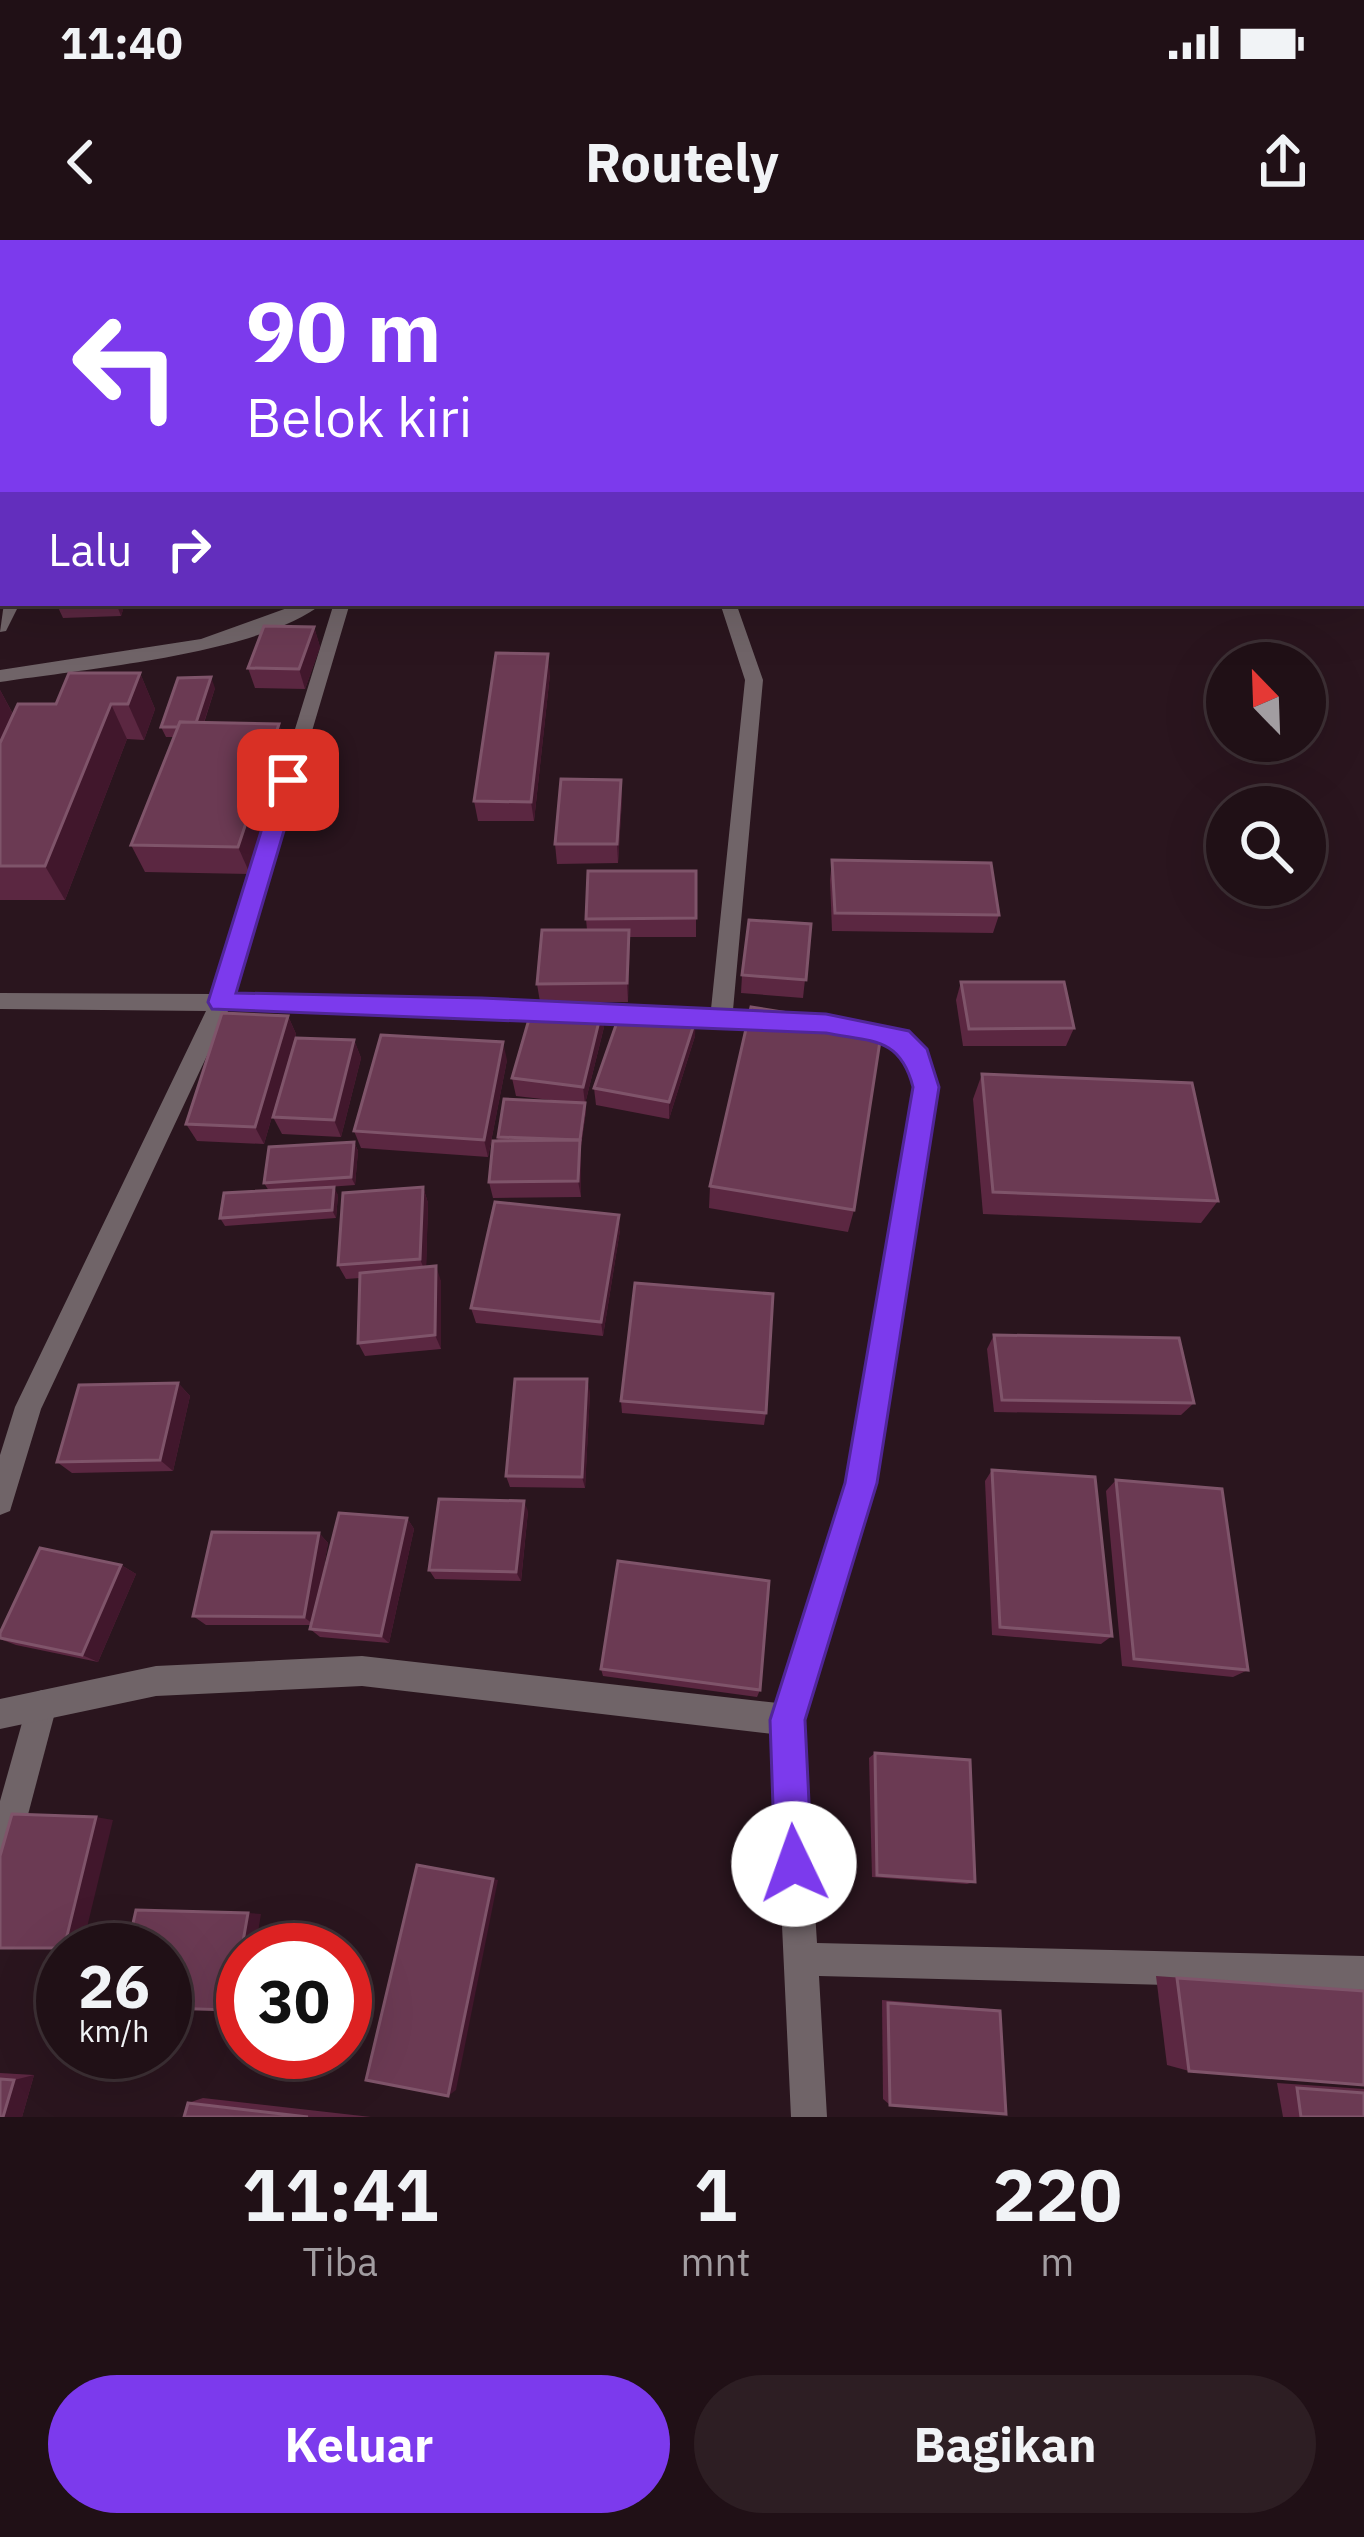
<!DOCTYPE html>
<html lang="id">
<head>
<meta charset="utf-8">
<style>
	body { margin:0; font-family:"IBM Plex Sans",sans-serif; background:#2d1e23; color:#f1f3f6; height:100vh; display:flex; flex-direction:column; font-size:45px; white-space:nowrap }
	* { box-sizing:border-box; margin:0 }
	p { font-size:39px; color:#a29da1 }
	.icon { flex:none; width:66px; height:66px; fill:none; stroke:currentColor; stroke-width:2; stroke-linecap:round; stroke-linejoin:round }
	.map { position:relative; height:1877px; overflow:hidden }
	.sheet { display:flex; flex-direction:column; background:#201016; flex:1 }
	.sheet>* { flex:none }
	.hud { position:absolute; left:0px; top:0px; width:1365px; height:366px; box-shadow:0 12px 48px #0002,0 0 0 3px #3d3035; background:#7c3aed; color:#fff; overflow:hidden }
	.needle { width:78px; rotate:337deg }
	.controls { position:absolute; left:1206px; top:402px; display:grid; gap:24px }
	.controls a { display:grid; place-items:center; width:120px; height:120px; border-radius:50%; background:#201016; box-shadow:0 12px 48px #0002,0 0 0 3px #3d3035; font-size:60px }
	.speed { position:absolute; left:36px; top:1683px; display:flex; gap:24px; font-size:60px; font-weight:700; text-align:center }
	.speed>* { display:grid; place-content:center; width:156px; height:156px; border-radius:50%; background:#201016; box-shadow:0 12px 48px #0002,0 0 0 3px #3d3035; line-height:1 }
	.speed small { font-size:30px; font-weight:400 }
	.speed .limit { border:18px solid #d22; background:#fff; color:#111 }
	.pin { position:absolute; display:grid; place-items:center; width:102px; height:102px; color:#fff; margin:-51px; border-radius:24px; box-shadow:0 6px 18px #0006 }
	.me { position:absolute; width:132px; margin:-66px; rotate:357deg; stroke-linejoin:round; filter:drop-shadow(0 0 9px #0008) }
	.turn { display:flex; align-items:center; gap:42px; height:252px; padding:0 48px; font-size:54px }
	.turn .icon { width:156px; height:156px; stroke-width:2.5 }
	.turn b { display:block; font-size:84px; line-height:102px }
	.then { display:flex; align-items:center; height:114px; padding:0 48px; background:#0003; gap:24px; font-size:45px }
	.eta { display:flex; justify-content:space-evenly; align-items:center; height:204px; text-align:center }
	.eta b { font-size:72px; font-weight:800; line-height:84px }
	.button { display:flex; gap:24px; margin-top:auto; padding:24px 48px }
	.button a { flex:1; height:138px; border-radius:72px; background:#7c3aed; color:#fff; font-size:48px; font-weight:800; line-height:138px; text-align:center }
	.button a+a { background:#2d1e23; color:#f1f3f6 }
	.status { display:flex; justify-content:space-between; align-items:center; height:84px; padding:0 60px; background:#201016; direction:ltr }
	.status svg { height:33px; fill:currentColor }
	header { display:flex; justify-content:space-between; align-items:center; height:156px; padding:0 48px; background:#201016; font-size:54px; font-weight:800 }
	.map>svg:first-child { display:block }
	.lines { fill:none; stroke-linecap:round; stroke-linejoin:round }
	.lane { fill:#706468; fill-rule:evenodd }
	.street { fill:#706468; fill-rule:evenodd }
	.wall { fill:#5b2741 }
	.shaded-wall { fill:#41172c }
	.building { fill:#6b3a53; stroke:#7f546a; stroke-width:3 }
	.route { fill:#7c3aed; stroke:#51269a; stroke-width:3 }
</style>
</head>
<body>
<div class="status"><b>11:40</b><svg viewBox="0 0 49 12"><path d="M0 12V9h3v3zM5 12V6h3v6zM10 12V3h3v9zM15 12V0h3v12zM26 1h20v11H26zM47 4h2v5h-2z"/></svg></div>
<header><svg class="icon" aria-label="back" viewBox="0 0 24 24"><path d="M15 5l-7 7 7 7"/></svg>Routely<svg class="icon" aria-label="share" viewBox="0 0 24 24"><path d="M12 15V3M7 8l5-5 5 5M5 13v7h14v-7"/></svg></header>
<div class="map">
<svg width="1364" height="1877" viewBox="0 0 1364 1877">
	<rect width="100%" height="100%" fill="#2a151e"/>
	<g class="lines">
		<path class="lane" d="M42,1450L53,1454L57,1465L16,1620L11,1631L0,1636V1561L27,1465L31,1454Z"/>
		<g class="street">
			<rect x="391" y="0" width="12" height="3"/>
			<rect x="564" y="0" width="12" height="3"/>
			<rect x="892" y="0" width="12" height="3"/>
			<rect x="1362" y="68" width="2" height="8"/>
			<rect x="0" y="101" width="3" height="8"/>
			<rect x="1362" y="163" width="2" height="8"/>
			<path d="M4,363H20L6,391L0,392Z"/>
			<path d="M301,363H323C261,414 83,429 0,442V430L201,399Z"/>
			<path d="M334,363H350L234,754L387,756L711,769L745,440L720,363H736L763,440L733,770L779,771L790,780L779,789L387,772L228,771L41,1169L10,1271L0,1275V1215L15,1167L206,771L0,769V753L213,754Z"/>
			<path d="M850,779C901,790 921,794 937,847L875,1243L803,1480L817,1703L1364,1716V1750L819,1736L827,1877H791L773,1494L362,1446L156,1456L0,1489V1459L156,1426L362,1416L778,1463L847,1243L915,847C901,801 883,806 842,794L839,788Z"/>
		</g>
	</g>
	<g class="wall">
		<rect x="0" y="49" width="3" height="32"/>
		<rect x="0" y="196" width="3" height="51"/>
		<path d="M56,363H125L121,376L63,378Z"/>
		<path d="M217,363H273L272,367L219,369Z"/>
		<path d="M314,387L320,407L305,449L255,448L248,428Z"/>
		<path d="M140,433L155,469L144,500L127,499L65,660H0V450L13,474L56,464Z"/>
		<path d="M550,434L534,581H478L474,561Z"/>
		<path d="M215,448L204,483L279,484L288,512L250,634L145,632L131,605L174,497H166L161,487Z"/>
		<path d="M621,540L622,559L618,623L557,624L555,604Z"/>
		<path d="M832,620L999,675L993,693L832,691L830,640Z"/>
		<path d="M696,631V697H629L628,762H540L537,744L587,690L586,679Z"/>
		<path d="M811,684L803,758L741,753L742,735Z"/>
		<path d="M961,742L1074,788L1066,806H963L956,760Z"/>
		<path d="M288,776L296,794L264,904L197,901L186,884Z"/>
		<path d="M604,787L585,864L586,871L581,906V957L493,958L489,942L498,897L568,862L516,856L512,838Z"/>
		<path d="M695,796L669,879L596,865L594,848Z"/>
		<path d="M354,800L361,818L341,897L282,894L273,877Z"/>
		<path d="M507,820L488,917L361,908L354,891Z"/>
		<path d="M982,834L1218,961L1201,983L983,974L973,859Z"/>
		<path d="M354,902L358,911L355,945L328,947L338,955L336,978L225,986L220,978L269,951L264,943Z"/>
		<path d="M710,946L854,970L848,992L709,968Z"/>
		<path d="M423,947L428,963L426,1027L441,1041V1109L365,1116L358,1103L360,1038L346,1039L338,1025Z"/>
		<path d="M620,990L603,1096L476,1083L471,1068Z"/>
		<path d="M994,1095L1194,1163L1181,1175L994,1172L987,1109Z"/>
		<path d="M178,1143L190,1156L173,1231L72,1233L57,1222Z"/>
		<path d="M590,1152L585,1248L510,1247L506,1236Z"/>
		<path d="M621,1161L766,1173L764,1185L622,1173Z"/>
		<path d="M992,1230L1112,1396L1101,1404L992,1395L985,1241Z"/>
		<path d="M1116,1240L1248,1430L1233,1437L1122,1426L1106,1251Z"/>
		<path d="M528,1271L521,1341L435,1339L429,1330Z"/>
		<path d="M407,1278L414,1289L389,1403L320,1397L310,1389L311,1385H206L193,1376L319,1293L328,1303L320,1348Z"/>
		<path d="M121,1325L136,1334L98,1422L16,1405L0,1399Z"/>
		<path d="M601,1429L760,1450L757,1457L603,1436Z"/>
		<path d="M875,1513L975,1642L967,1644L872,1637L869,1518Z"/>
		<path d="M1156,1736L1364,1751L1189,1831L1167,1825Z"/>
		<path d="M882,1760L990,1769L1000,1771L890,1865L883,1859Z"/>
		<path d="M0,1833L34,1835L22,1877H0Z"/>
		<path d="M1277,1843L1364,1849V1877H1283Z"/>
		<path d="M203,1858L371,1877H184L188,1863Z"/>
	</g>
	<g class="shaded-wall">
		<path d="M0,0H18L16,3H3V24L0,28Z"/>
		<path d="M97,0H116L114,3H95Z"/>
		<path d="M116,363H125L121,376Z"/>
		<path d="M314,387L320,407L305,449L299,429Z"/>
		<path d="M548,414L550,434L534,581L531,562Z"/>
		<path d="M140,433L155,469L144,500L128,464Z"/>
		<path d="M211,437L215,448L199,497L195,486Z"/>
		<path d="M0,450L17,482L0,519Z"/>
		<path d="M111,464L127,499L65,660L45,626Z"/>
		<path d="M279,484L288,512L250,634L238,607Z"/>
		<path d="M621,540L622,559L618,623L617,604Z"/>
		<path d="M629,690L630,708L628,762L627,743Z"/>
		<path d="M602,769L604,787L585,864L583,847Z"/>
		<path d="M288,776L296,794L264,904L255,887Z"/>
		<path d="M696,778L695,796L669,879V862Z"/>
		<path d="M354,800L361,818L341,897L334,880Z"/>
		<path d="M503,802L507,820L488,917L484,900Z"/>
		<path d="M585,863L586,871L581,906V957L578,941L579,901Z"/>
		<path d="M354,902L358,911L355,945L351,937Z"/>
		<path d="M334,947L338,955L336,978L332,970Z"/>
		<path d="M423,947L428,963L426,1034L420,1019Z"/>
		<path d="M619,975L620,990L603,1096L601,1082Z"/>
		<path d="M436,1026L441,1041V1109L435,1095Z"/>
		<path d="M587,1139L590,1152L585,1248L582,1237Z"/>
		<path d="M178,1143L190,1156L173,1231L160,1220Z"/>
		<path d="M524,1261L528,1271L521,1341L516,1332Z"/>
		<path d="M407,1278L414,1289L389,1403L381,1396Z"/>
		<path d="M319,1293L328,1303L314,1385L304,1377Z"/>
		<path d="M121,1325L136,1334L98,1422L82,1415Z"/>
		<path d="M96,1577L113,1580L82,1708H64Z"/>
		<path d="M493,1639L498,1640L456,1850L448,1856Z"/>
		<path d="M248,1673L261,1674L255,1710H243V1768L231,1770Z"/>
		<path d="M34,1835L22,1877H3L14,1840Z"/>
	</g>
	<g class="building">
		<path d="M29,0H97L95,3H27Z"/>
		<path d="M166,0H223L221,3H164Z"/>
		<rect x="603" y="0" width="35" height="3"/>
		<rect x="1362" y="168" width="2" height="34"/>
		<rect x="0" y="196" width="3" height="31"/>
		<path d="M264,386L314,387L299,429L248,428Z"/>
		<path d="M496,413L548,414L531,562L474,561Z"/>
		<path d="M69,433H140L128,464H111L45,626H0V503L18,464H56Z"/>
		<path d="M211,437L196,483L180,482L178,487H161L178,438Z"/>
		<path d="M180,482L279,484L238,607L131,605Z"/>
		<path d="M561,539L621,540L617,604H555Z"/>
		<path d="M832,620L991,623L999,675L835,673Z"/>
		<path d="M588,631H696V678L586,679Z"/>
		<path d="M749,680L811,684L806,740L742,735Z"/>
		<path d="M542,690H629L627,743L537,744Z"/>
		<path d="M961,742H1064L1074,788L969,789Z"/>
		<path d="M534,762L602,769L583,847L512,838Z"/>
		<path d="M623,765L696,778L669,862L594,848Z"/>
		<path d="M751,767L882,788L854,970L710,946Z"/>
		<path d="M222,773L288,776L255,887L186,884Z"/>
		<path d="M381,795L503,802L484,900L354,891Z"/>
		<path d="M296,798L354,800L334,880L273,877Z"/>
		<path d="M982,834L1192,843L1218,961L993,952Z"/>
		<path d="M504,859L585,863L580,900L498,897Z"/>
		<path d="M580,900L578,941L489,942L493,901Z"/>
		<path d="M354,902L351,937L264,943L269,907Z"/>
		<path d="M334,947L332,970L220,978L224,953Z"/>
		<path d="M423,947L420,1019L338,1025L343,953Z"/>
		<path d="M495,962L619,975L601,1082L471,1068Z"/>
		<path d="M436,1026L435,1095L358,1103L360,1033Z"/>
		<path d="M635,1043L773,1054L766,1173L621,1161Z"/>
		<path d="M994,1095L1179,1098L1194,1163L1002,1160Z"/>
		<path d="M515,1139H587L582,1237L506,1236Z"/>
		<path d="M178,1143L160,1220L57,1222L79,1145Z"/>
		<path d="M992,1230L1095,1237L1112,1396L1000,1387Z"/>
		<path d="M1116,1240L1222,1249L1248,1430L1134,1419Z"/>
		<path d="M439,1259L524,1261L516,1332L429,1330Z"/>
		<path d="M339,1273L407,1278L381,1396L310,1389Z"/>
		<path d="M212,1292L319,1293L304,1377L193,1376Z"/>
		<path d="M40,1308L121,1325L82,1415L0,1398V1393Z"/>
		<path d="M618,1321L769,1341L760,1450L601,1429Z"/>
		<path d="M875,1513L970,1520L975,1642L877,1635Z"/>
		<path d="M12,1574L96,1577L64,1708H0V1616Z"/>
		<path d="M417,1625L493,1639L448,1856L366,1840Z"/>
		<path d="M136,1670L248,1673L231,1770L165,1768V1710H127Z"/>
		<path d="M1177,1738L1364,1751V1845L1189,1831Z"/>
		<path d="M888,1763L1000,1771L1006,1874L890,1865Z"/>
		<path d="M0,1839L14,1840L3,1877H0Z"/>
		<path d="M1297,1848L1364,1853V1877H1301Z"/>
		<path d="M188,1863L308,1877H184Z"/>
	</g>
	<path class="route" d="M288,533L299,540L236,753L482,758L826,774L909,791L927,809L939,847L877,1243L805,1480L812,1624L807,1637L794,1642L781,1637L775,1624L770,1480L845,1243L913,847C900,796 871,802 826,793L212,769L208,762L277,540Z"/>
</svg>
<div class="controls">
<a><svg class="needle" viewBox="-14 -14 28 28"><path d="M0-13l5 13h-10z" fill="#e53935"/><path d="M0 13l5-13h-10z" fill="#a29da1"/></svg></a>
<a><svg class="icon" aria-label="search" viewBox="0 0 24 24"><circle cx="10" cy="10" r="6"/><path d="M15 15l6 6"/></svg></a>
</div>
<div class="speed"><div>26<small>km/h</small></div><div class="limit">30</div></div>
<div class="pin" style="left:288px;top:540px;background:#d93025"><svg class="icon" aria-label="arrive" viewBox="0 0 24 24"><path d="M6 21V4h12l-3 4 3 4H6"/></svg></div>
<svg class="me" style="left:794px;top:1624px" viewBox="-20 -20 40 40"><circle r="19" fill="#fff"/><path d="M0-13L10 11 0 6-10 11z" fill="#7c3aed"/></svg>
<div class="hud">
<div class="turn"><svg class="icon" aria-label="left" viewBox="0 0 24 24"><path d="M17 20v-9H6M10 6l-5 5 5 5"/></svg><div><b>90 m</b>Belok kiri</div></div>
<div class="then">Lalu<svg class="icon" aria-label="right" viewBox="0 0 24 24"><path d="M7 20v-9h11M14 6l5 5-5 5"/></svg></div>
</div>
</div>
<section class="sheet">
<div class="eta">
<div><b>11:41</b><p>Tiba</p></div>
<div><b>1</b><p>mnt</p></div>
<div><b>220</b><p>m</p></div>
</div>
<div class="button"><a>Keluar</a><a>Bagikan</a></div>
</section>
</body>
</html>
